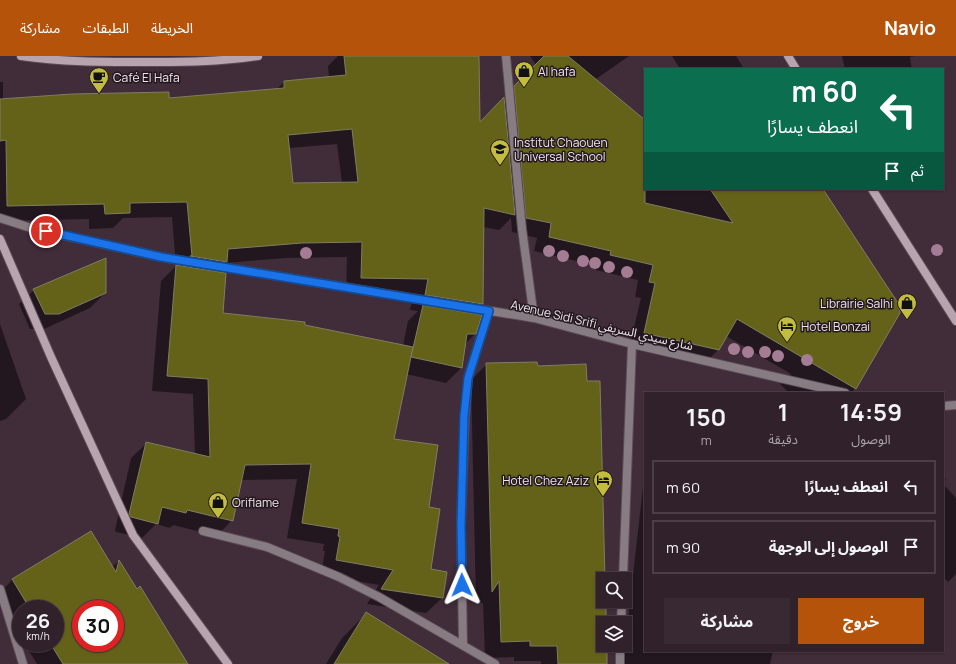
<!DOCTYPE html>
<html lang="ar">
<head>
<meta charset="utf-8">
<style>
	body { margin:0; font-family:Manrope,"Noto Sans Arabic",sans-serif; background:#392933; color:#f1f3f6; direction:rtl; height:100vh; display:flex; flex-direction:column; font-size:15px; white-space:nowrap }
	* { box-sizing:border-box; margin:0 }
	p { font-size:13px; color:#a8a3a9 }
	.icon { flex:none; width:22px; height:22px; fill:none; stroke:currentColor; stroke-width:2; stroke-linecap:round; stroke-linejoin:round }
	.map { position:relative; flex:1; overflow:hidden; direction:ltr }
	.side { position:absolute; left:644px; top:336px; width:300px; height:260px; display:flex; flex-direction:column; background:#31212b; border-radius:0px; box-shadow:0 1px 3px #0004,0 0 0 1px #4c3e47; direction:rtl }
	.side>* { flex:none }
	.banner { position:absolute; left:644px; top:12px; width:300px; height:122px; border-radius:0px; box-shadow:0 1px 3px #0004,0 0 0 1px #4c3e47; direction:rtl; background:#0b6e4f; color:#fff; overflow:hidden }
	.buttons { position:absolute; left:596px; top:516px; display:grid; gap:8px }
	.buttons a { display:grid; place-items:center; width:36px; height:36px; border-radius:0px; background:#31212b; box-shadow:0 1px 3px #0004,0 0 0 1px #4c3e47; font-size:20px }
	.speed { position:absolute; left:12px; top:544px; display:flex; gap:8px; font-size:20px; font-weight:700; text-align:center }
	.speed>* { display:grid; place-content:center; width:52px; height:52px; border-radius:50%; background:#31212b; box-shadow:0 1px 3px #0004,0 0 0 1px #4c3e47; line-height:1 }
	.speed small { font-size:10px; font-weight:400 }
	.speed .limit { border:6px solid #d22; background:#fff; color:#111 }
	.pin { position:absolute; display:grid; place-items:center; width:34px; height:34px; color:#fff; margin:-17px; border:2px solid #fff; border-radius:50%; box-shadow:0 1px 4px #0007 }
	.me { position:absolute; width:44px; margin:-22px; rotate:359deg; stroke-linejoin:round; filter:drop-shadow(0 0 3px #0008) }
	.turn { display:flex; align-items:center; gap:14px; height:84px; padding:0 20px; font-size:18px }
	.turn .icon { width:52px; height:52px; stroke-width:2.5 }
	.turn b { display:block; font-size:28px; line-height:34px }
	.then { display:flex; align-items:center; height:38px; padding:0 20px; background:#0003; gap:8px; font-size:15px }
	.eta { display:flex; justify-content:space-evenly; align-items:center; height:68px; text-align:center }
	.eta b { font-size:24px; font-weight:700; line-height:28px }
	.action { display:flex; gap:8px; margin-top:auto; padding:8px 20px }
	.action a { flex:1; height:46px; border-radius:0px; background:#b45309; color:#fff; font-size:16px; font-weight:700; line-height:46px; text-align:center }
	.action a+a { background:#392933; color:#f1f3f6 }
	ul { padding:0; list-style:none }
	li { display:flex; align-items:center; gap:12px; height:54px; margin:0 8px 6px; padding:0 12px; border:2px solid #4c3e47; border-radius:0px }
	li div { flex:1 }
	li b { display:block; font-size:15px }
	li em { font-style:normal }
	header { display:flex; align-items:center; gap:24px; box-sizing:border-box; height:56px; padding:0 20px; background:#b45309; color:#fff }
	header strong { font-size:19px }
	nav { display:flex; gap:22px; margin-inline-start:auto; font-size:14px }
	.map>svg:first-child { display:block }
	.shadow { fill:#0007; fill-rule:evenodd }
	.building { fill:#646219; stroke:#7e7d63; fill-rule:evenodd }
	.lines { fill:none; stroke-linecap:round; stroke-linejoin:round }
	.street-casing { stroke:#5d4956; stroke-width:10 }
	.secondary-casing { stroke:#5d4956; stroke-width:10 }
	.street { stroke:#877c82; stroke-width:8 }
	.secondary { stroke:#b7a4af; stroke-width:8 }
	.tree { fill:#a47d95 }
	.route-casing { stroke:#114b97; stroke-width:10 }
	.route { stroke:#1a73e8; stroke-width:7 }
	.labels { text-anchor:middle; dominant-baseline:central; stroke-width:3; stroke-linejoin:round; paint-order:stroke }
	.poi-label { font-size:12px; fill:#f3e4ec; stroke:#22181e; text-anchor:start }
	.street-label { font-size:12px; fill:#f3e4ec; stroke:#22181e }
</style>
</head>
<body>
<header>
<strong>Navio</strong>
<nav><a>الخريطة</a><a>الطبقات</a><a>مشاركة</a></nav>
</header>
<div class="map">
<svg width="956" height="608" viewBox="0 0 956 608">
	<rect width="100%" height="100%" fill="#412c39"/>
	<g class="shadow">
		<path d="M338,0H478L479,68L536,9L530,0H629L596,23L645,65V133H822L900,253L852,337H790L788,336L780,328L791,318L726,280L718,294L703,309L629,292L641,242L635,241L638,224L596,214L597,210L534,195L537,182L512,176L511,162L499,174L483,171L482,248L471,258L475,278L465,288L461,312L446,327L406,318L393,384L428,452L429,514L442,542L426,557L367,548L379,529L321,519L325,495H323L324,488L287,482L297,423L241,424L232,464L217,480L173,469L170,472L156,468L142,482L116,476L115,474L131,402L147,387L195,398L193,338L152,335L161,225L176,210L172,161L123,162L113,172L89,173V163L0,165V26H3V44L168,43L276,34L284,26L329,22L328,10ZM337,88L342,127L292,128L289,92ZM347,201L346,237L414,238L410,254L418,255L408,265L403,290L304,270L222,258L216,217L225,207L286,202Z"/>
		<path d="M672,0H736L744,13H680Z"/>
		<path d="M842,0H916L910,1L912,13H845Z"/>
		<path d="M34,234L105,237L90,252L44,273H30L19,248Z"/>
		<path d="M0,268L26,343L6,363L0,365Z"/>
		<path d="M487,308L604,523L603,545H604L605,567H603V589H606V608H541V605H514V601L485,602L483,547H476L471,324Z"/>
		<path d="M645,413V595H773L770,608H623Z"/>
		<path d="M946,422L944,429L956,442V518L948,526L943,521V425Z"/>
		<path d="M91,476L112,511L119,505L136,534L187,608H37L24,587H55V553H21V582L0,547V537L12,524ZM81,553H115V587H81Z"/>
		<path d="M366,558L432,608H326L342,582Z"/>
	</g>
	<g class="building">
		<path d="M344,0H479L480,66L504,41L515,159L484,152L483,248L425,239L428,223L361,222L362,186L302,187L228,193L227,206L190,200H192L187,146L130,147V157L105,158L104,148L7,150L6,84L0,85V43L72,38L169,36V42L284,32V25L346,19ZM352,73L358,126L293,127L288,79Z"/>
		<path d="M544,0H568L645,64V147L733,167L710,133H823L900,250V257L856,333L737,263L719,294L644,277L655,227L649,226L653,209L610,199L611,195L549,181L551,167L526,162L514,30Z"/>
		<path d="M106,202V237L59,258H45L33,233Z"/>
		<path d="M176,209L226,217L223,257L305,266V269L413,291L394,383L438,389L429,451L440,453L431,513L447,516L443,542L381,533L393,514L336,504L340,481L338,480L339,473L302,467L311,408L245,409L233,465L187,454L186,457L162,451L158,468L131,461L129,458L146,386L210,401L208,323L167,320Z"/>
		<path d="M423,249L482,259L476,278H467L462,312L411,301Z"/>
		<path d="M537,306L538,310L586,308L587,325H600L605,523H603V545H606V567H603V589H607V608H558L557,590H530V585L501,586L499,525L492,536L486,307Z"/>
		<path d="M91,475L116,516L119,504L137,533L140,530L188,608H63L50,587H55V553H30L12,523ZM81,553H115V587H81Z"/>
		<path d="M366,556L449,608H334Z"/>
	</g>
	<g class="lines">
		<g class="street-casing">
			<g id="street">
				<path d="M506,0L522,173L534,262"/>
				<path d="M0,162L31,172L161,201L534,262L632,288L845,337"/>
				<path d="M943,350L956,349"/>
				<path d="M203,475L267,491L339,521L379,541L495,608"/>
				<path d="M623,523L632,288"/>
				<path d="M0,533L23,608"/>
				<path d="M621,567L622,545"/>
				<path d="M463,589L461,469L465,360L468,322L489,255"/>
				<path d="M620,608V589"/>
			</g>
		</g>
		<g class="secondary-casing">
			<g id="secondary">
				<path d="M21,0C61,6 102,6 143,6C182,6 220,6 258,0"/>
				<path d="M788,0L796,13"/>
				<path d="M872,133L956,265"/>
				<path d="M0,183L51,301L133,479L228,608"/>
			</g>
		</g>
		<use href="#street" class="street"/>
		<use href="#secondary" class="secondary"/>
	</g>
	<g class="tree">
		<circle cx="937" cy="194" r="6"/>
		<circle cx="549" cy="195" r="6"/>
		<circle cx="306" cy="197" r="6"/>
		<circle cx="563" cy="200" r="6"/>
		<circle cx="583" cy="205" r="6"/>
		<circle cx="595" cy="207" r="6"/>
		<circle cx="609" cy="211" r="6"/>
		<circle cx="627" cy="216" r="6"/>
		<circle cx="734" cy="293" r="6"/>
		<circle cx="748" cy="296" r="6"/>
		<circle cx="765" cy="296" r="6"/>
		<circle cx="778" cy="300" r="6"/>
		<circle cx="807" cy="304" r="6"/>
	</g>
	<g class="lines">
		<g class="route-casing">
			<path id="route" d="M46,175L161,201L489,255L468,322L464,360L461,469L462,529"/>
		</g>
		<use href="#route" class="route"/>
	</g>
	<defs>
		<g id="shop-pin" transform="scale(1)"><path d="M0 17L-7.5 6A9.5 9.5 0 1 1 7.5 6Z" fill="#c2bd3f" stroke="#22181e"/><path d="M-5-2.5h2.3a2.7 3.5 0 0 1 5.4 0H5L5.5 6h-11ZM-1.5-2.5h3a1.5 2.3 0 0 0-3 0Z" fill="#111"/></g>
		<g id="cafe-pin" transform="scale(1)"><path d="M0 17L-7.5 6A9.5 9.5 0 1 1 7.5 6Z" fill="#c2bd3f" stroke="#22181e"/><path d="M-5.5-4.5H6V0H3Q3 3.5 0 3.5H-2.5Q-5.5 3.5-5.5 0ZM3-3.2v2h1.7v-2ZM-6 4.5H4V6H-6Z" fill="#111"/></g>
		<g id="university-pin" transform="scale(1)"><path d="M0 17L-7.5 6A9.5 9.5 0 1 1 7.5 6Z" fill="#c2bd3f" stroke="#22181e"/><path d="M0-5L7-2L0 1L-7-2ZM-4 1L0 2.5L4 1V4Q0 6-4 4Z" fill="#111"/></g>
		<g id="hotel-pin" transform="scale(1)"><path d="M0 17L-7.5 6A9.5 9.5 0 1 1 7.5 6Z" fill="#c2bd3f" stroke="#22181e"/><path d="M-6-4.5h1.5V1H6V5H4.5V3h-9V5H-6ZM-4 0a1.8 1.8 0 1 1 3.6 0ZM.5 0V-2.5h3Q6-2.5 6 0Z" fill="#111"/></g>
	</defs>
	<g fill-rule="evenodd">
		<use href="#shop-pin" x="524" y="15"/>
		<use href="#cafe-pin" x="99" y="21"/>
		<use href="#university-pin" x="500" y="93"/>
		<use href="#shop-pin" x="907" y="247"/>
		<use href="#hotel-pin" x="787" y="270"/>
		<use href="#hotel-pin" x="603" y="424"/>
		<use href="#shop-pin" x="218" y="446"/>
	</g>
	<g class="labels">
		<g class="poi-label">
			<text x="538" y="15">Al hafa</text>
			<text x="113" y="21">Café El Hafa</text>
			<text x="514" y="86">Institut Chaouen<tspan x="514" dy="14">Universal School</tspan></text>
			<text x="893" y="247" text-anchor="end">Librairie Salhi</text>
			<text x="801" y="270">Hotel Bonzai</text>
			<text x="589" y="424" text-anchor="end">Hotel Chez Aziz</text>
			<text x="232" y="446">Oriflame</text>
		</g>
		<g class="street-label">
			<text transform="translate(602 269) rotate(13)">Avenue Sidi Srifi شارع سيدي السريفي</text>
		</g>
	</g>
</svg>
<div class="buttons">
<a><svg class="icon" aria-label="search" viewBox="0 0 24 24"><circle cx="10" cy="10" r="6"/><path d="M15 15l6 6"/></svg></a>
<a><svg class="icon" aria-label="layers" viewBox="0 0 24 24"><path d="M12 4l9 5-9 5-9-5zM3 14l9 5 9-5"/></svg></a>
</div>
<div class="speed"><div>26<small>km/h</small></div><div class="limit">30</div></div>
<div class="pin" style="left:46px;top:175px;background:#d93025"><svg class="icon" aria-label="arrive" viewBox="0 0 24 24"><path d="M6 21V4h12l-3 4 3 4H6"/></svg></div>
<svg class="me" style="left:462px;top:529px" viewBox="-20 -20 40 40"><path d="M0-17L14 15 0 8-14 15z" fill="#1a73e8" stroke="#fff" stroke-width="4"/></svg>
<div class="banner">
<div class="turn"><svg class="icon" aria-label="left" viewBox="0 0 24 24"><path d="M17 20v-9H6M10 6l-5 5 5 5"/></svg><div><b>60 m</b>انعطف يسارًا</div></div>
<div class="then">ثم<svg class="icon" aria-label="arrive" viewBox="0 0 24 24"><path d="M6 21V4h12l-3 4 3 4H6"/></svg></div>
</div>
<section class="side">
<div class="eta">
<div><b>14:59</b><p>الوصول</p></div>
<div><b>1</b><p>دقيقة</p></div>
<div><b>150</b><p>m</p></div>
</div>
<ul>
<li><svg class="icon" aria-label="left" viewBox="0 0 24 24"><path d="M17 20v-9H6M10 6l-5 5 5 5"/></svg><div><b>انعطف يسارًا</b></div><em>60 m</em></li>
<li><svg class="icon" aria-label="arrive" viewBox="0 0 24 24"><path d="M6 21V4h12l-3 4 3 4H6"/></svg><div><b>الوصول إلى الوجهة</b></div><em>90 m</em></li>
</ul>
<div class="action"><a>خروج</a><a>مشاركة</a></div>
</section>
</div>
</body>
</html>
